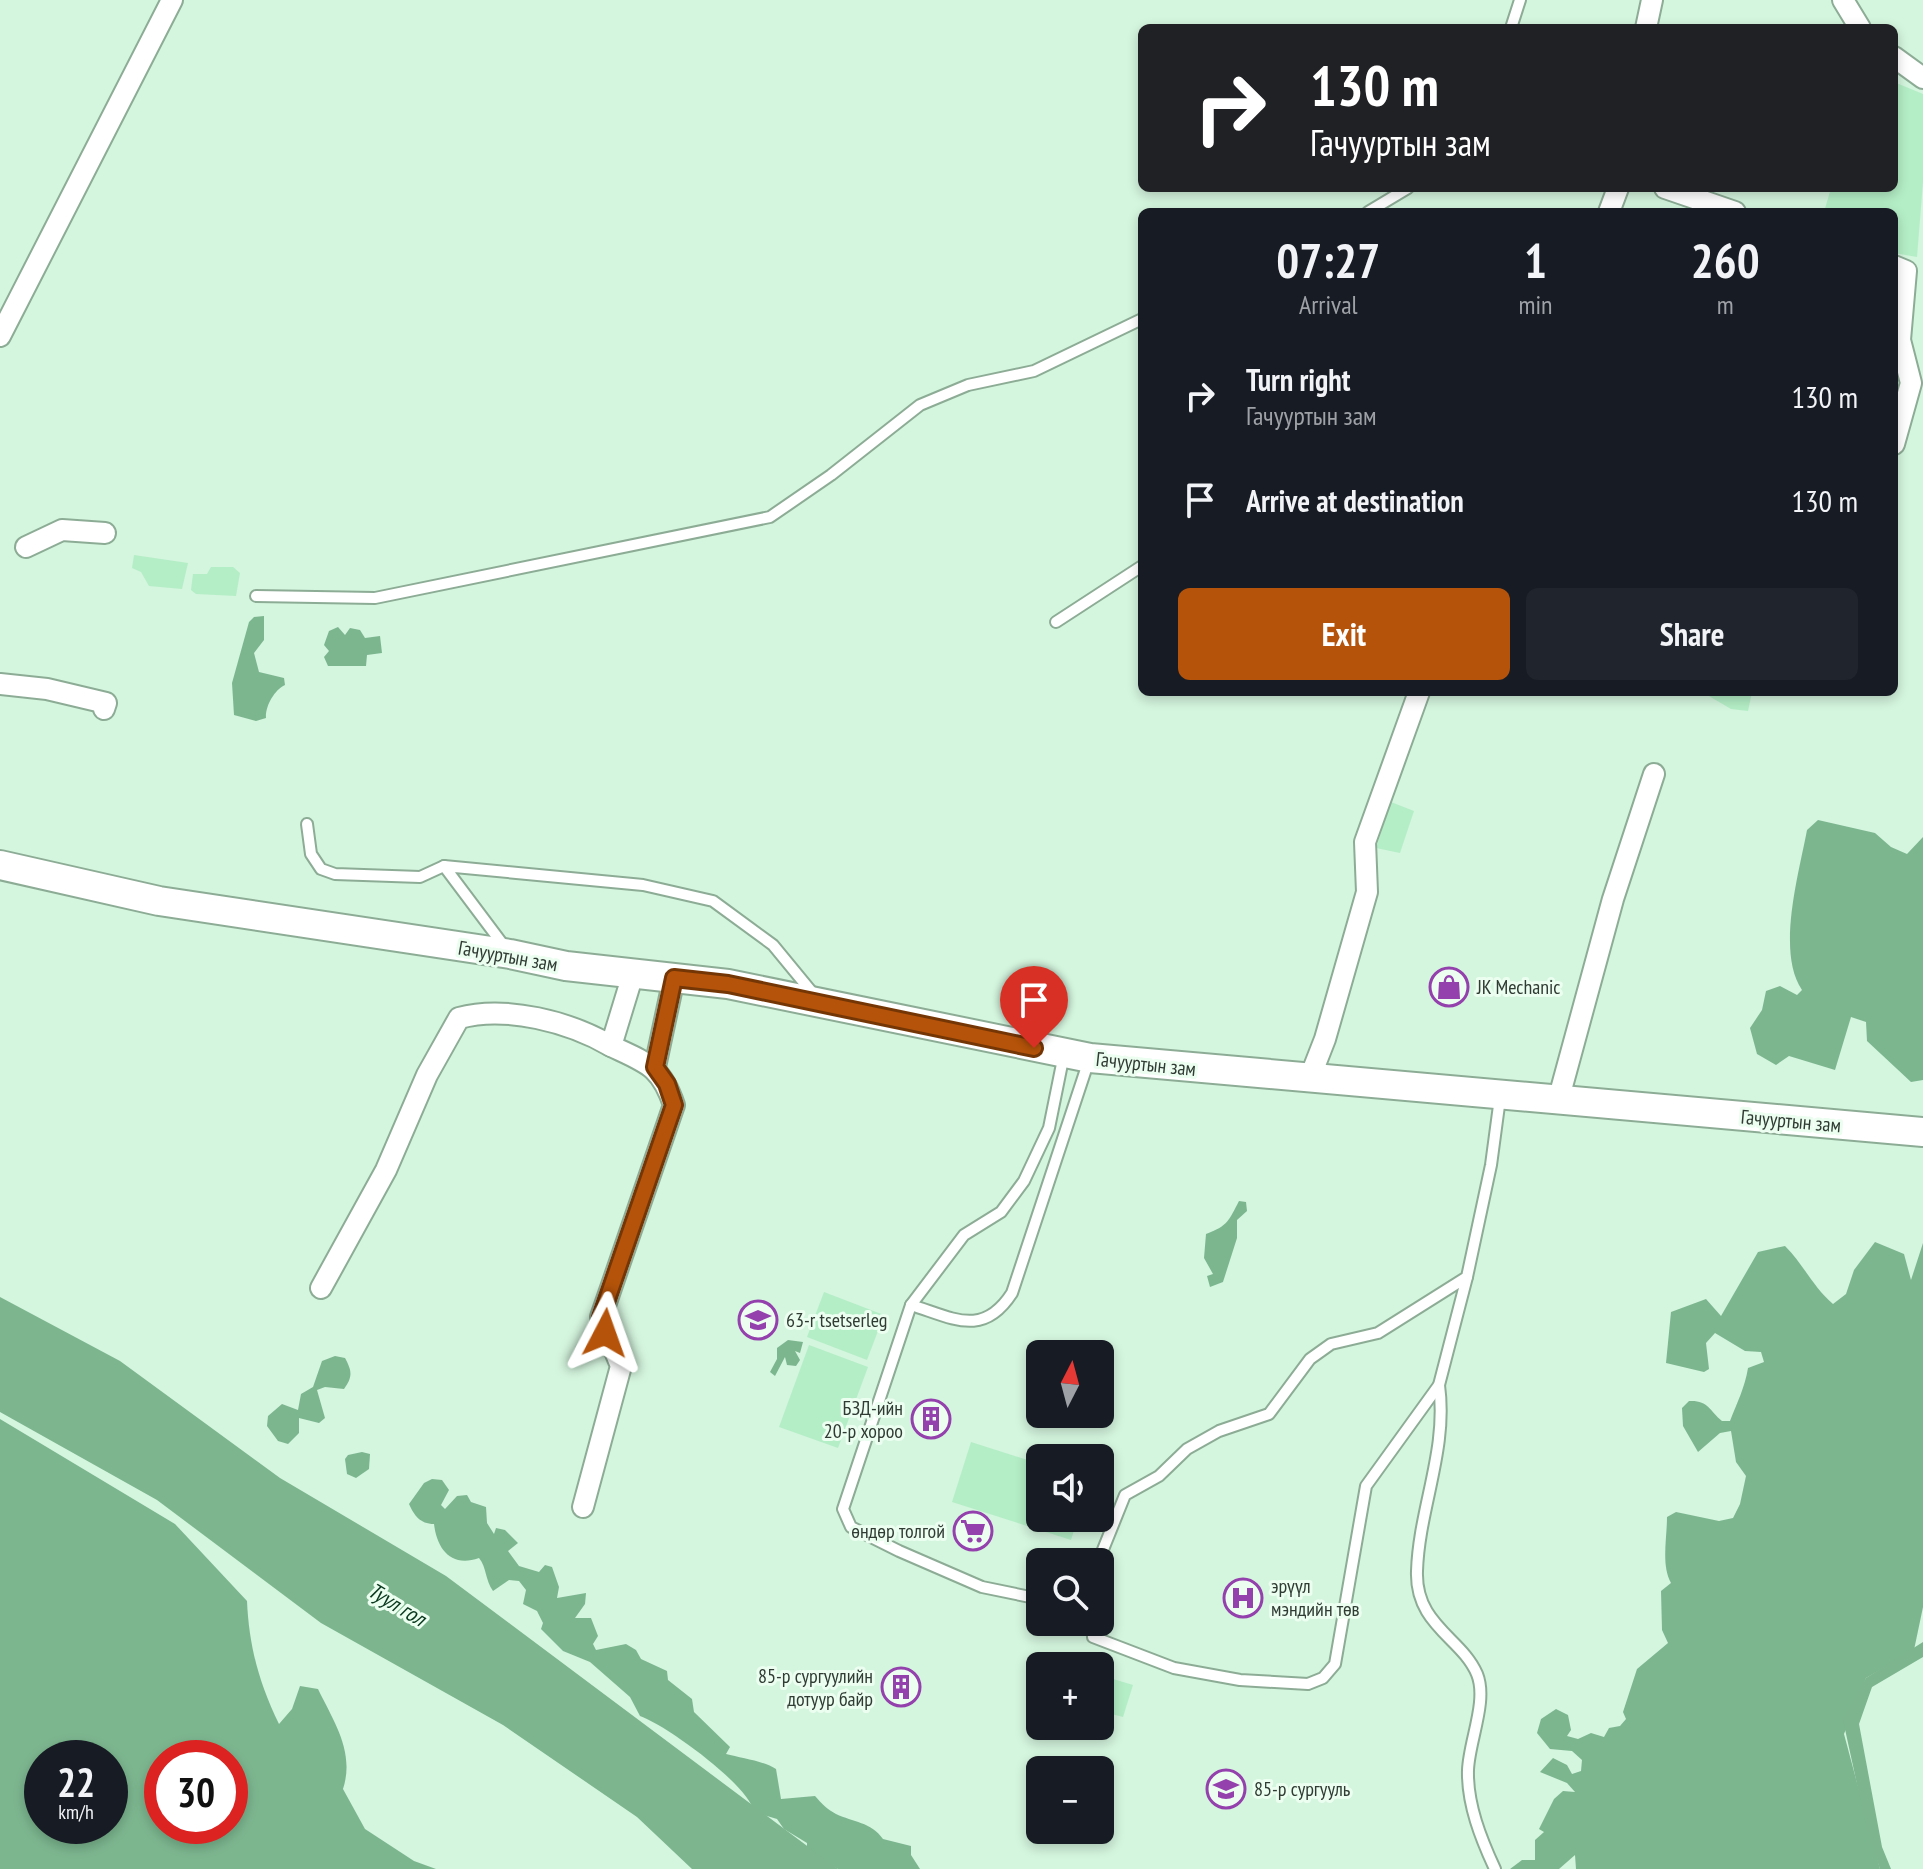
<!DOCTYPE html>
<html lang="en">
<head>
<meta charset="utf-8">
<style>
	body { margin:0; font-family:"PT Sans Narrow",sans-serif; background:#20242c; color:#f1f3f6; height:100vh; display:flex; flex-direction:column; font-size:30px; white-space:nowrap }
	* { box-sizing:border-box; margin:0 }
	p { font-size:26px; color:#9ea1a6 }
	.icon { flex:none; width:44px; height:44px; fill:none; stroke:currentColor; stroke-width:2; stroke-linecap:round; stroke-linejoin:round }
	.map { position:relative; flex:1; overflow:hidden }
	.sheet { position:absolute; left:1138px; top:208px; width:760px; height:488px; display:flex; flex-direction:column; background:#171b24; border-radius:12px; box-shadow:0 4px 12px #0003 }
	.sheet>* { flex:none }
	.banner { position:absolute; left:1138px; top:24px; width:760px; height:168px; border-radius:12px; box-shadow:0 4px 12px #0003; background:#202124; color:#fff; overflow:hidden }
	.needle { width:52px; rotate:6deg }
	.buttons { position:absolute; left:1026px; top:1340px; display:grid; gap:16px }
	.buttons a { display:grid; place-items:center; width:88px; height:88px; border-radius:12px; background:#171b24; box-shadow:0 4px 12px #0003; font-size:40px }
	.speed { position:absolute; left:24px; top:1740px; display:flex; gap:16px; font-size:40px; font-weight:700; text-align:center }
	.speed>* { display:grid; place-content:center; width:104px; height:104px; border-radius:50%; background:#171b24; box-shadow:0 4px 12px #0003; line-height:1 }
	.speed small { font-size:20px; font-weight:400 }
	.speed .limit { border:12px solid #d22; background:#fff; color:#111 }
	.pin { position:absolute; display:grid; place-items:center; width:68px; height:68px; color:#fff; margin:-82px -34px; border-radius:50% 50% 50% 0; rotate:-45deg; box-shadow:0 0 8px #0007 }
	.pin .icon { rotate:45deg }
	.me { position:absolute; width:88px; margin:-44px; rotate:4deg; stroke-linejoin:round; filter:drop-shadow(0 0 6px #0008) }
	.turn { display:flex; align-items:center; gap:28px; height:168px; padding:0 40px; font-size:36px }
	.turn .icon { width:104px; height:104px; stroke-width:2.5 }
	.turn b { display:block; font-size:56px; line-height:68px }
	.eta { display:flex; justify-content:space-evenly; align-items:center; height:136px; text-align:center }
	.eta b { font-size:48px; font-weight:600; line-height:56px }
	.button { display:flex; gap:16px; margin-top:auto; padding:16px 40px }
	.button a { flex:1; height:92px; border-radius:12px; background:#b45309; color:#fff; font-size:32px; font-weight:600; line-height:92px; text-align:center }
	.button a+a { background:#20242c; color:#f1f3f6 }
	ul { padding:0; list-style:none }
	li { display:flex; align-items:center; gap:24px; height:104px; padding:0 40px }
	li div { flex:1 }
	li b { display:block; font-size:30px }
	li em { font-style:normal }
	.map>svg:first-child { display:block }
	.green { fill:#b4eec6 }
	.forest { fill:#7cb68f; fill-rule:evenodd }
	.water { fill:#7cb58e }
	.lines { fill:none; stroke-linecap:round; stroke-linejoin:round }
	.lane-casing { stroke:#8dac96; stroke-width:14 }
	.street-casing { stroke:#8dac96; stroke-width:24 }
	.secondary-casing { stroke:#8dac96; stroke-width:32 }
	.lane { stroke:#fff; stroke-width:10 }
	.street { stroke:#fff; stroke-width:20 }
	.secondary { stroke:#fff; stroke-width:28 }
	.route-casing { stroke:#753606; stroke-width:20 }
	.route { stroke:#b45309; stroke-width:14 }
	.labels { text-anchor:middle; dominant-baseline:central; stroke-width:6; stroke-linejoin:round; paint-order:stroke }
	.street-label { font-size:20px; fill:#303c33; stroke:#ebfef0 }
	.poi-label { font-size:20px; fill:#303c33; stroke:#ebfef0; text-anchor:start }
	.water-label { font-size:22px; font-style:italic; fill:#09381e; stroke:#ebfef0 }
</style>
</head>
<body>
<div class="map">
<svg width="1923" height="1869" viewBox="0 0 1923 1869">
	<rect width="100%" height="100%" fill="#d4f5de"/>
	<g class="green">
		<path d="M1894,82L1923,94V182L1917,257L1894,253V212H1824L1831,188H1894Z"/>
		<path d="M134,555L188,563L182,589L149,586L141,572L132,568Z"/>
		<path d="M211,567H233L240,573L236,596L196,594L191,590L193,574H207Z"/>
		<path d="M1702,692H1752L1748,711L1731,709Z"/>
		<path d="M1391,802L1414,811L1400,853L1376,848Z"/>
		<path d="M824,1292L884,1315L867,1360L807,1337Z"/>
		<path d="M809,1345L868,1367L838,1448L779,1427Z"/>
		<path d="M971,1442L1040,1464V1518H1078L1071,1540L952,1502Z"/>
		<path d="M1100,1675L1133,1685L1123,1717L1100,1711Z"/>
	</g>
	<g class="forest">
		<path d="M264,616V640L254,653L259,672L284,678L285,685C274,690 265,707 266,718L256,721L234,715L232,683L249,622L254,617Z"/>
		<path d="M338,627L345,635L350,628L360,630L365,638L380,636L382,653L367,655L366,666H328L324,657L329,651L324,645L329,631Z"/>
		<path d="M1818,820L1875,833L1891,847L1907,854L1923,837V1080L1911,1082L1867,1041L1866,1022L1851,1017L1835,1070L1789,1056L1776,1065L1757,1054L1750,1028L1762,1010L1766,991L1780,986L1797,995L1802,990C1776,952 1799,873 1807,830Z"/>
		<path d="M1239,1201L1246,1202L1247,1211L1237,1220V1238L1223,1282L1210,1287L1207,1276L1213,1274L1204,1258L1206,1234C1228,1226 1229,1220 1239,1201Z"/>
		<path d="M1875,1242L1904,1254L1911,1280L1923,1243V1607L1914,1650L1866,1678L1844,1734L1880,1869H1576L1575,1855L1559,1869H1510L1522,1860H1535V1840L1544,1832L1539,1829L1554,1799L1563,1791L1575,1792L1567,1783L1540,1772L1553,1758L1567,1765L1572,1774L1581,1771L1582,1760L1572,1751L1550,1749L1537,1733L1541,1719L1556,1709L1568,1715L1571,1730L1567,1736L1578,1739L1591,1733L1604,1737L1609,1728L1620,1726L1626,1719L1623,1712L1637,1669L1668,1643L1662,1630L1661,1591L1671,1583C1661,1565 1667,1539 1667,1517L1676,1512L1719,1521L1733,1518L1740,1504L1746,1476L1736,1462L1731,1431L1720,1433L1698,1452L1683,1426L1682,1408L1689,1401C1708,1400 1709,1410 1722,1421H1730C1737,1403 1745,1387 1748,1368L1764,1362L1761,1352L1745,1351L1715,1333L1706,1343L1709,1369L1704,1372L1666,1363L1671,1312L1706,1299L1721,1316L1758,1252L1785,1246C1804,1265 1813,1287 1833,1304L1846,1294L1854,1270Z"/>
		<path d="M788,1340L803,1342L800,1353L795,1351L800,1360L796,1366L787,1365L785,1357L775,1376L770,1372L777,1359V1348Z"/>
		<path d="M335,1356L345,1358C352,1371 353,1377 344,1389L325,1387L317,1390L325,1418L319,1423L299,1418V1433L288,1444L278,1441L267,1426L268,1416L282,1404L298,1410L301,1394L313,1387L322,1361Z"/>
		<path d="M0,1419L175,1524L247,1601C249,1646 259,1683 279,1724L292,1709L300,1686L318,1689C334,1722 355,1752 343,1789L365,1829L414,1861L436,1869H0ZM42,1758H110V1826H42ZM230,1758V1826H162V1758Z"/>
		<path d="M362,1452L370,1454L369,1469L356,1478L347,1474L345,1459L348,1455Z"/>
		<path d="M432,1479L442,1480L449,1490L441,1505L445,1509L457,1496L467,1495L471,1502L486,1507L487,1523L494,1534L496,1528L505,1530L518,1543L508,1551L519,1566L539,1572L545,1565L552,1567L559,1587L557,1598L586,1593L585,1604L575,1618H591L598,1636L593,1644L596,1650L626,1644L636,1650L641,1659L667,1671L668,1680L692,1699L694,1712L730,1747L726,1754C741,1758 764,1761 776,1769L781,1799L815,1796C821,1803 828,1810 836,1814C853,1822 871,1822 883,1839L911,1846V1855L920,1869H838L807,1852V1843L784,1829L777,1819L754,1812C749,1785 666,1725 640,1716L630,1697L590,1662L563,1651L541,1629L543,1623L537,1611L523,1604L526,1590L519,1581L509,1580L493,1591C485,1580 487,1568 479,1558C451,1568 437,1549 434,1524C420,1524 414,1515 409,1504L424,1483Z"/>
	</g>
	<g class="water">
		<path d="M0,1297L120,1361L280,1478L446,1576L838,1869H692L637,1817L503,1725L321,1623L157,1500L0,1412Z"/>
		<path d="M1923,1642V1657L1872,1687L1859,1724L1882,1847L1891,1869H1880L1867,1830L1843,1720L1866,1678Z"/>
	</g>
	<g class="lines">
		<g class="lane-casing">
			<g id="lane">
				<path d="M1511,28L1520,0"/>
				<path d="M1368,212L1408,188"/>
				<path d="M256,596L375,598L770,517L831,475L920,405L968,385L1034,371L1142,319"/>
				<path d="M1056,622L1142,566"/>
				<path d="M307,824L311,854L321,869L335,874L420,877L444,866"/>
				<path d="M504,946L444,866L643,885L713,901L773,945L815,996"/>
				<path d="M911,1305C953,1318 983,1338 1012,1293L1089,1060"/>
				<path d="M1439,1385C1448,1450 1419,1508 1417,1571C1415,1625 1462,1638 1477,1674C1488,1701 1469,1741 1468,1770C1467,1804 1481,1839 1495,1869"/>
				<path d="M1098,1562L1125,1495L1159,1476L1187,1449L1219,1431L1269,1414L1310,1359L1331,1344L1378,1333L1467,1277L1491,1165L1500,1098"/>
				<path d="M1040,1599L982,1587L899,1551L851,1527L843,1509L911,1305L964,1235L1001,1212L1024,1181L1049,1128L1064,1054"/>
				<path d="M1092,1622L1093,1637L1174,1668L1240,1680L1308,1684L1323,1678L1335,1664L1366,1486L1439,1385L1467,1277"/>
			</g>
		</g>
		<g class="street-casing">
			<g id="street">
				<path d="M1843,0L1860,28"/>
				<path d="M1646,28L1652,0"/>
				<path d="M1894,57L1923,78"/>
				<path d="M1665,188L1735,212"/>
				<path d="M1609,212L1618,188"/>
				<path d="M1894,266L1906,271L1900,340L1911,383L1894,444"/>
				<path d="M0,336L172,0"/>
				<path d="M26,547L62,530L105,533"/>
				<path d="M0,684L47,689L106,703L104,709"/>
				<path d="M655,1067L674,978"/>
				<path d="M1309,1080L1325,1039L1367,892L1365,842L1419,692"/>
				<path d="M1558,1101L1613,899L1654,774"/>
				<path d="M321,1288L386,1170L427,1075L459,1018C506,1005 570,1022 611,1046L633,974"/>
				<path d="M583,1507L621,1366L601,1317L674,1105C661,1066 647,1063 611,1046"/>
			</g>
		</g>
		<g class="secondary-casing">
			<path id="secondary" d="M0,865L159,901L510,954L566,966L728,984L1090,1058L1923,1132"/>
		</g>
		<use href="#lane" class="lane"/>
		<use href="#street" class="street"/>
		<use href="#secondary" class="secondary"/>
	</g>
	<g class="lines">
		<g class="route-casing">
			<path id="route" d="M605,1333L601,1317L674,1105L667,1084L655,1067L674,978L728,984L1034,1048"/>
		</g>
		<use href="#route" class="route"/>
	</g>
	<defs>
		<g id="shop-ring" transform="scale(2)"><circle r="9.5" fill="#ebfef0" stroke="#9440ad" stroke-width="1.5"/><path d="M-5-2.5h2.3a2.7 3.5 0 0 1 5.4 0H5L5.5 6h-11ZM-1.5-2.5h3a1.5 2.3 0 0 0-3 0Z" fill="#9440ad"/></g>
		<g id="school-ring" transform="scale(2)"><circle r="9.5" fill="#ebfef0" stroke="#9440ad" stroke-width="1.5"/><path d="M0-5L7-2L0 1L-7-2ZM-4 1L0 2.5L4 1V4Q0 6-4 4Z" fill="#9440ad"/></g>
		<g id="building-ring" transform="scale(2)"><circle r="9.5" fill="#ebfef0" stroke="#9440ad" stroke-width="1.5"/><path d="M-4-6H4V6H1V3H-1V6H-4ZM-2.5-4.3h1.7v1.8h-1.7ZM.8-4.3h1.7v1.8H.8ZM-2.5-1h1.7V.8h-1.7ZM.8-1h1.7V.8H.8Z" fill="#9440ad"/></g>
		<g id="supermarket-ring" transform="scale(2)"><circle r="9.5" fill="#ebfef0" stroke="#9440ad" stroke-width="1.5"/><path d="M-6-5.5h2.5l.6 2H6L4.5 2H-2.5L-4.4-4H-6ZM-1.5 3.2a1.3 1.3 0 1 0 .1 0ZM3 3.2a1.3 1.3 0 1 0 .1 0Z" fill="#9440ad"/></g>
		<g id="hospital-ring" transform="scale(2)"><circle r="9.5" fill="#ebfef0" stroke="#9440ad" stroke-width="1.5"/><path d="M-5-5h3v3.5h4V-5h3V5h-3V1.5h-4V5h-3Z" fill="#9440ad"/></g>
	</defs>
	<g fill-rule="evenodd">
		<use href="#shop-ring" x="1449" y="987"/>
		<use href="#school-ring" x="758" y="1320"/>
		<use href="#building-ring" x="931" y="1419"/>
		<use href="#supermarket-ring" x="973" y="1531"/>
		<use href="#hospital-ring" x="1243" y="1598"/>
		<use href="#building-ring" x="901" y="1687"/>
		<use href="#school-ring" x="1226" y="1789"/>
	</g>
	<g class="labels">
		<g class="street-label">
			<text transform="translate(508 956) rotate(10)">Гачууртын зам</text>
			<text transform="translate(1146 1064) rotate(6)">Гачууртын зам</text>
			<text transform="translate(1791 1121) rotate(5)">Гачууртын зам</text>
		</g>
		<g class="poi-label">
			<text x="1477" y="987">JK Mechanic</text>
			<text x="786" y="1320">63-r tsetserleg</text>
			<text x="903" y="1408" text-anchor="end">БЗД-ийн<tspan x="903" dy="23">20-р хороо</tspan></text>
			<text x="945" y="1531" text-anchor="end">өндөр толгой</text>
			<text x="1271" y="1586">эрүүл<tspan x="1271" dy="23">мэндийн төв</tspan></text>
			<text x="873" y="1676" text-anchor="end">85-р сургуулийн<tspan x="873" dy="23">дотуур байр</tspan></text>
			<text x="1254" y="1789">85-р сургууль</text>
		</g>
		<g class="water-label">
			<text transform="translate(397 1604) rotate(31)">Туул гол</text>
		</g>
	</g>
</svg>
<div class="buttons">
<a><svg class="needle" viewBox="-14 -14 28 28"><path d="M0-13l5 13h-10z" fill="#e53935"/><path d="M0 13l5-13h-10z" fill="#9ea1a6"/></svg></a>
<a><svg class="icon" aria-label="sound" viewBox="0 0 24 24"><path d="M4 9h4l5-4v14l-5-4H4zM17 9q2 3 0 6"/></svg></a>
<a><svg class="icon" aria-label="search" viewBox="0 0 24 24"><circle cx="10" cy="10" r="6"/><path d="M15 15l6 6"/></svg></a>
<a>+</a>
<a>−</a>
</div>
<div class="speed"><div>22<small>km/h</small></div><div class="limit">30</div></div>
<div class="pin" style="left:1034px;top:1048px;background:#d93025"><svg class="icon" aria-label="arrive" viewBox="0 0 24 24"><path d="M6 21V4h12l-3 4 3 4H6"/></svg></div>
<svg class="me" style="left:605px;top:1333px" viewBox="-20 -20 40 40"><path d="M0-17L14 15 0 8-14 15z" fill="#b45309" stroke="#fff" stroke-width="4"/></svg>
<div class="banner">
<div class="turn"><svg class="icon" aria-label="right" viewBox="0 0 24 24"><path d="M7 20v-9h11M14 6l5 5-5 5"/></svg><div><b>130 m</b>Гачууртын зам</div></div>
</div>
<section class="sheet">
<div class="eta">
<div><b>07:27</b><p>Arrival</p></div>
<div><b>1</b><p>min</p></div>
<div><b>260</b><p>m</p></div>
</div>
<ul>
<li><svg class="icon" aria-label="right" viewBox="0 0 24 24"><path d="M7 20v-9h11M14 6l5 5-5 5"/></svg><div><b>Turn right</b><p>Гачууртын зам</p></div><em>130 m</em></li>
<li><svg class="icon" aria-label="arrive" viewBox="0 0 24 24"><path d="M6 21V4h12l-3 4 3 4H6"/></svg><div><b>Arrive at destination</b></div><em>130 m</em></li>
</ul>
<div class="button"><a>Exit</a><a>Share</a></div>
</section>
</div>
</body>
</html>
